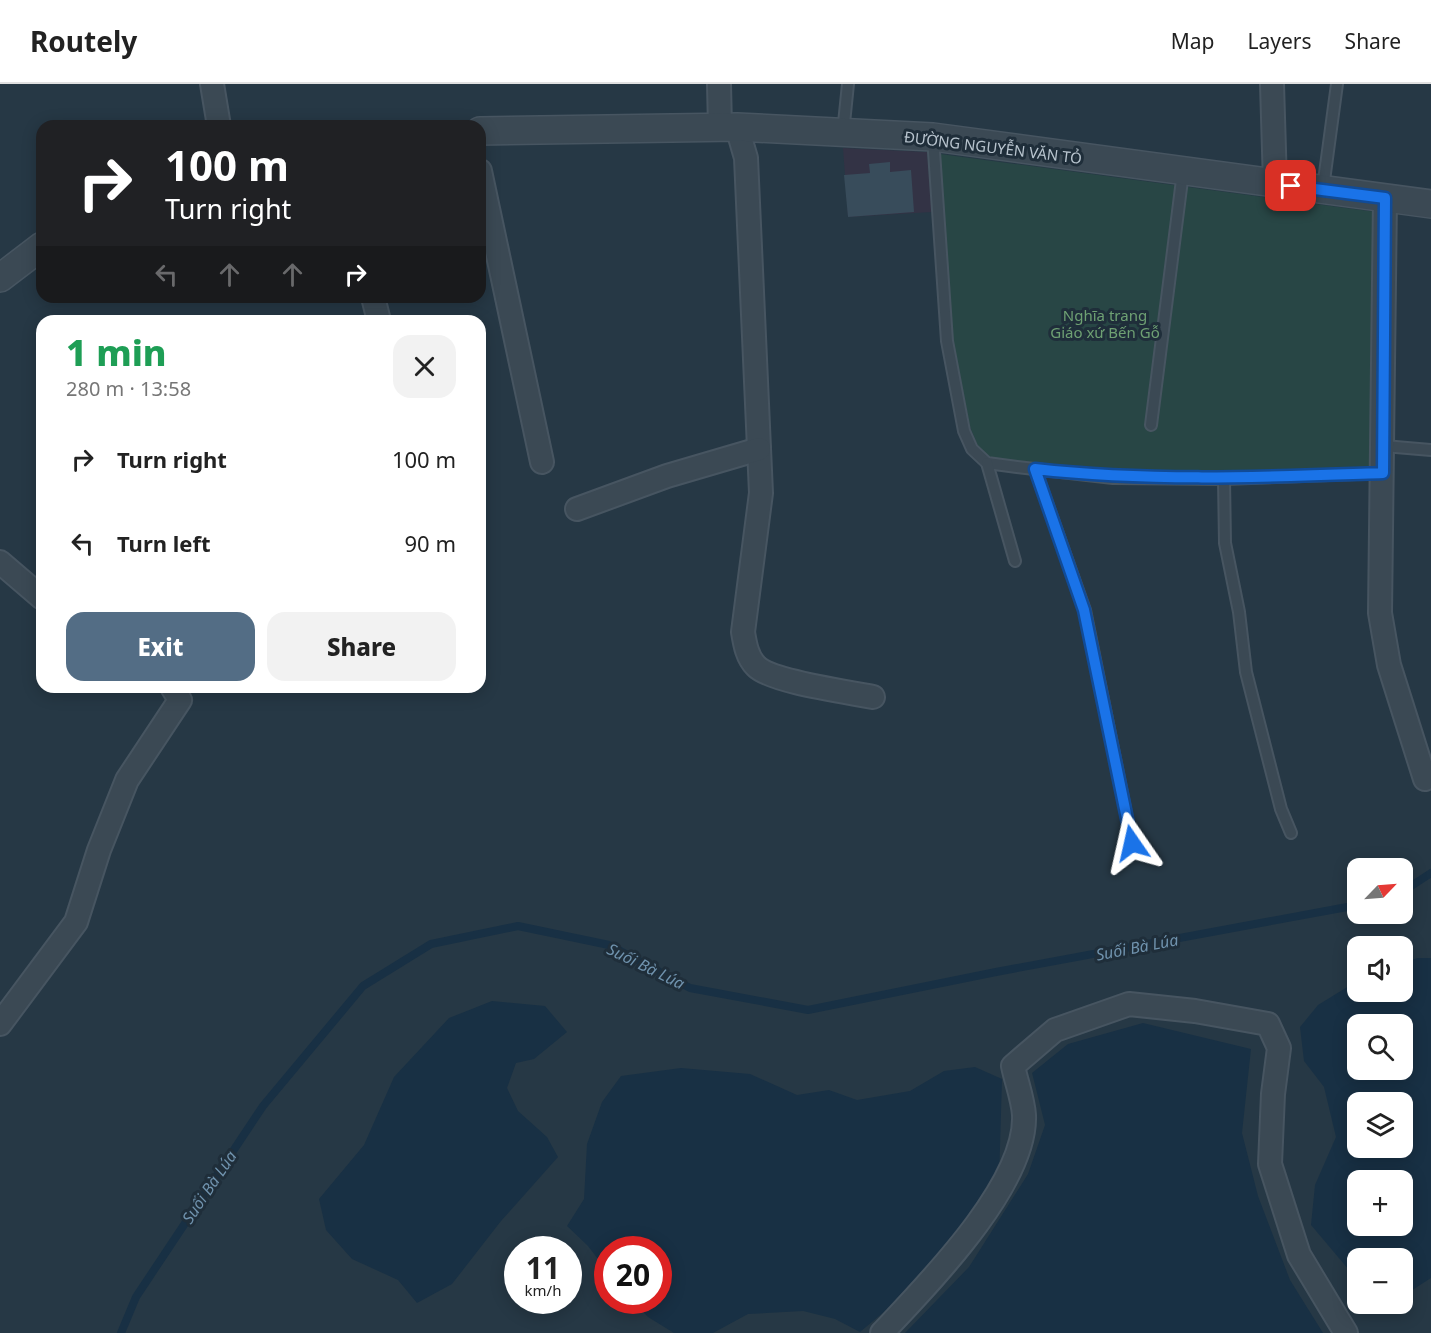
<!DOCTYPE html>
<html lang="en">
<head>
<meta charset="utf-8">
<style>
	body { margin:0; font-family:"Noto Sans",sans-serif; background:#f2f2f2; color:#222; height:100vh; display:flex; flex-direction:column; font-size:22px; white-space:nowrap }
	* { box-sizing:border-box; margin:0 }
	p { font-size:20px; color:#767676 }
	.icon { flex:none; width:33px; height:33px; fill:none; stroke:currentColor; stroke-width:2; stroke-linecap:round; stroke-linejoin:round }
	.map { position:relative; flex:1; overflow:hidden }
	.side { position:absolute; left:36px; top:231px; width:450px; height:378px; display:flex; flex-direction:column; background:#fff; border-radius:18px; box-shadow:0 3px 15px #0003 }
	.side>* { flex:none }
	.hud { position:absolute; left:36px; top:36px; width:450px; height:183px; border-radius:18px; box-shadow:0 3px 15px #0003; background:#202124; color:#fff; overflow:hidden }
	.needle { width:39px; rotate:65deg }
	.buttons { position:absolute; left:1347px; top:774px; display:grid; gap:12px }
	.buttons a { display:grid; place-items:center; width:66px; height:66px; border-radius:12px; background:#fff; box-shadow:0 3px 15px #0003; font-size:30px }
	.speed { position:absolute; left:504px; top:1152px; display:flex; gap:12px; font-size:30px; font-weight:700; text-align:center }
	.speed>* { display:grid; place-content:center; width:78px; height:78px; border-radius:50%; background:#fff; box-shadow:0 3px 15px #0003; line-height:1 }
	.speed small { font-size:15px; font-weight:400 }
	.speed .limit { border:9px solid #d22; background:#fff; color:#111 }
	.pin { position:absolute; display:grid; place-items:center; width:51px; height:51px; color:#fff; margin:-26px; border-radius:12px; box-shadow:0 3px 9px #0006 }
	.me { position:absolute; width:66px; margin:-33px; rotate:349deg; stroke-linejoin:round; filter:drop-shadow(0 0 4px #0008) }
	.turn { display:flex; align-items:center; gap:21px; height:126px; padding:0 30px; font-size:27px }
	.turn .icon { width:78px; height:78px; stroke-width:2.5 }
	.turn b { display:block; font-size:42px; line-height:51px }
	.lanes { display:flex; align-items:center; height:57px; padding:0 30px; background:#0003; justify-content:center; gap:30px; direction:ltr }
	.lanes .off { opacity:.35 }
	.round { display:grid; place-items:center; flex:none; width:63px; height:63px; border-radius:18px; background:#f2f2f2 }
	.headline { display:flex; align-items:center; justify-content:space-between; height:102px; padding:0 30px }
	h1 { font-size:36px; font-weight:800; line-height:45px; color:#1e9e55 }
	.cta { display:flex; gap:12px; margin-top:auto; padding:12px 30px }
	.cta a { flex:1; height:69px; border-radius:18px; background:#536d85; color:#fff; font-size:24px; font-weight:800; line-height:69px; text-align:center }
	.cta a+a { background:#f2f2f2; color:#222 }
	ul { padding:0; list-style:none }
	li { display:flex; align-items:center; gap:18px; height:84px; padding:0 30px }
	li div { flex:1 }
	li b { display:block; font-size:22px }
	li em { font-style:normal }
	header { display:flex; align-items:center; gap:36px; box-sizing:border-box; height:84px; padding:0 30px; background:#fff; border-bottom:2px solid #e0e0e0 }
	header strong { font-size:28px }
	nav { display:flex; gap:33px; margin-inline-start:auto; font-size:21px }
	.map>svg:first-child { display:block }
	.medical { fill:#333345 }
	.green { fill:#284645 }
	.water { fill:#183044; fill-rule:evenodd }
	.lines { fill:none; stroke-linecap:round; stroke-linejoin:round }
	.stream { stroke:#183044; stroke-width:8 }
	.building { fill:#384c5b }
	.service-casing { stroke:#475561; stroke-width:14 }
	.minor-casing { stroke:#475561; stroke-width:26 }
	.tertiary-casing { stroke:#475561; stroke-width:30 }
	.service { stroke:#3b4954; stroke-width:10 }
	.minor { stroke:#3b4954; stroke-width:22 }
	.tertiary { stroke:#3b4954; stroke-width:27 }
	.route-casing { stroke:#114b97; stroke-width:15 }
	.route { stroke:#1a73e8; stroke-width:10 }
	.labels { text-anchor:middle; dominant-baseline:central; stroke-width:6; stroke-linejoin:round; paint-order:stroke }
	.street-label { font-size:15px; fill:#b8c4ce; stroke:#1f2e3a }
	.park-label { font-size:15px; fill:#6ea073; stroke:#1f2e3a }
	.water-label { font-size:16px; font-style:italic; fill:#7093ae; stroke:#1f2e3a }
</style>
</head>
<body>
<header>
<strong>Routely</strong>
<nav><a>Map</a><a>Layers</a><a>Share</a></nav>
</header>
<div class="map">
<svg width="1431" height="1249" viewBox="0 0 1431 1249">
	<rect width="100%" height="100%" fill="#263845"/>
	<path class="medical" d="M843,64L927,68L932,128L848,133Z"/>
	<path class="green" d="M940,70L1376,128L1373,383L1223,390L1109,386L991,374L978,362L970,343L953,256Z"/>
	<g class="water">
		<path d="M1418,874H1431V1194L1403,1212L1402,1174H1358L1357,1205L1349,1186L1311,1141L1315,1101L1336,1053L1324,1003L1304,977L1300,943L1318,921L1357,897L1358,908H1402L1403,878ZM1358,940H1402V986H1358ZM1358,1018H1402V1064H1358ZM1358,1096H1402V1142H1358Z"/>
		<path d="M492,917L545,922L567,948L534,975L516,979L507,1004L518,1027L547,1053L558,1073L501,1137L452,1200L417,1219L398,1196L352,1175L326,1146L319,1115L364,1061L394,993L449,934Z"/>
		<path d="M1143,939L1251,965L1242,1049L1258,1112L1290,1196L1323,1249H905L969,1183L1028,1090L1045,1041L1032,989L1068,960Z"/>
		<path d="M975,983L1002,995L999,1097L909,1207L860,1248L835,1235L803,1227L748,1230L713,1249H674L648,1233L633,1217L658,1216V1166H608L607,1187L588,1162L567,1142L584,1115L587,1060L602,1018L621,992L681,984L750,990L797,1011L829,1006L857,1016L910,1007L944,987Z"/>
	</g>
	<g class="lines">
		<g class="stream">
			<path d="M1402,808L1431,789"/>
			<path d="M121,1249L136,1213L263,1022L363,902L431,860L518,842L609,861L690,904L808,926L996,888L1358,821"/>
		</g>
	</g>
	<path class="building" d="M890,78V88L911,86L914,128L848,133L844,91L870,89L869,80Z"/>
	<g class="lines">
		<g class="service-casing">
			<g id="service">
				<path d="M843,49L848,0"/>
				<path d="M933,53L947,257L964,347L972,365L987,379L1017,383L1113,394L1224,395L1225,459L1239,528L1246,588L1281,725L1291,749"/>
				<path d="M1323,104L1337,0"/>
				<path d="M1151,341L1183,88"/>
				<path d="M1384,362L1431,366"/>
				<path d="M987,379L1015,477"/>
				<path d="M1035,385L1085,526L1132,759"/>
				<path d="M1224,395L1383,389"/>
			</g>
		</g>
		<g class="minor-casing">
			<g id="minor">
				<path d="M212,0L219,42"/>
				<path d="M719,0L720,43"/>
				<path d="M1272,0L1275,100"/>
				<path d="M737,43L746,74L761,409L743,548C745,560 747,573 756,582C771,598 849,608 873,613"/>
				<path d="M480,87L542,378"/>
				<path d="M1385,114L1380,529L1389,581L1425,695"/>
				<path d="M373,213L379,237"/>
				<path d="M577,425L667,392L759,365"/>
				<path d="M0,478L42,514"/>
				<path d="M0,940L76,838L99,766L127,696L180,616L172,603"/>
				<path d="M882,1249C928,1200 1027,1100 1024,1031C1023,1015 1016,997 1013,982L1055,946L1129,920L1195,927L1268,940L1279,964L1273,1010L1270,1080L1299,1171L1346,1249"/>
			</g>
		</g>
		<g class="tertiary-casing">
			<g id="tertiary">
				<path d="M480,47L737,43L933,53L1431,120"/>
				<path d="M0,194L42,162"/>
			</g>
		</g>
		<use href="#service" class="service"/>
		<use href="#minor" class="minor"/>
		<use href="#tertiary" class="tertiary"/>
	</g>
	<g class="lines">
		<g class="route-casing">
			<path id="route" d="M1132,759L1084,526L1035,385C1152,398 1265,393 1383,389L1385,114L1291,102"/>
		</g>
		<use href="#route" class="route"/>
	</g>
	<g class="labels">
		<g class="street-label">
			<text transform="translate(993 63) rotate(7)">ĐƯỜNG NGUYỄN VĂN TỎ</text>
		</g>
		<g class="park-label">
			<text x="1105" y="231">Nghĩa trang<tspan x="1105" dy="17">Giáo xứ Bến Gỗ</tspan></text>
		</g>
		<g class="water-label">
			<text transform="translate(1137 863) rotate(-11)">Suối Bà Lúa</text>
			<text transform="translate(646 882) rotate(26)">Suối Bà Lúa</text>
			<text transform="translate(209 1103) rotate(-56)">Suối Bà Lúa</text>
		</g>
	</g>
</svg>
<div class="buttons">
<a><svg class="needle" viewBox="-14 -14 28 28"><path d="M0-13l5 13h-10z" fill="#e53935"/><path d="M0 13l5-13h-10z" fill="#767676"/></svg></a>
<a><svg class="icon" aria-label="sound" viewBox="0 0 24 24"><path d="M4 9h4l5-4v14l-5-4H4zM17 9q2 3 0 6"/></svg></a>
<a><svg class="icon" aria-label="search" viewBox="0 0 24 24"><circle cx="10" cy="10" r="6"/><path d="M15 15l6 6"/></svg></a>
<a><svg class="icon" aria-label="layers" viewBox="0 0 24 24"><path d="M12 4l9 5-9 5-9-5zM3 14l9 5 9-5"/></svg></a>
<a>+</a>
<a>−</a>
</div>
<div class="speed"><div>11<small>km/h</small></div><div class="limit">20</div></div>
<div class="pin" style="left:1291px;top:102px;background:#d93025"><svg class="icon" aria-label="arrive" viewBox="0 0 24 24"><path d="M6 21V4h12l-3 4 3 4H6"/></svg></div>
<svg class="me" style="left:1132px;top:759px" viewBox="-20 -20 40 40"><path d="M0-17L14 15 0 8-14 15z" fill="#1a73e8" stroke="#fff" stroke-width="4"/></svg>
<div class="hud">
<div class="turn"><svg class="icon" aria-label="right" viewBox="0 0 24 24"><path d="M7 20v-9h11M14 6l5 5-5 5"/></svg><div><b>100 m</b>Turn right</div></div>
<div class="lanes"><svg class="icon off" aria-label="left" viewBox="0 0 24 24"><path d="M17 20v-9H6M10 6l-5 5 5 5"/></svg><svg class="icon off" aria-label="ahead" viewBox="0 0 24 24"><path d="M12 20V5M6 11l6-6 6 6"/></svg><svg class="icon off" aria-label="ahead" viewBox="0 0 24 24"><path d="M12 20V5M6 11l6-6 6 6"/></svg><svg class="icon" aria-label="right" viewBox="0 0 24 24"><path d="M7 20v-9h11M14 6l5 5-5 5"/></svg></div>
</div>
<section class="side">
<div class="headline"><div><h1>1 min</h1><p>280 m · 13:58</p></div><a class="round"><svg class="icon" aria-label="close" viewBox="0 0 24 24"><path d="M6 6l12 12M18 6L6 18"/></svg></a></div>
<ul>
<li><svg class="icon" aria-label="right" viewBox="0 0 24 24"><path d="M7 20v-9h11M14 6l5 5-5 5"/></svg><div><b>Turn right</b></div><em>100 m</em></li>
<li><svg class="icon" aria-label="left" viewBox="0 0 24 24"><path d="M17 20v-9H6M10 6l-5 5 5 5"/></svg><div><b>Turn left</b></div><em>90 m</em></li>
</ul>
<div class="cta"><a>Exit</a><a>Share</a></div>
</section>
</div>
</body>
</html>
